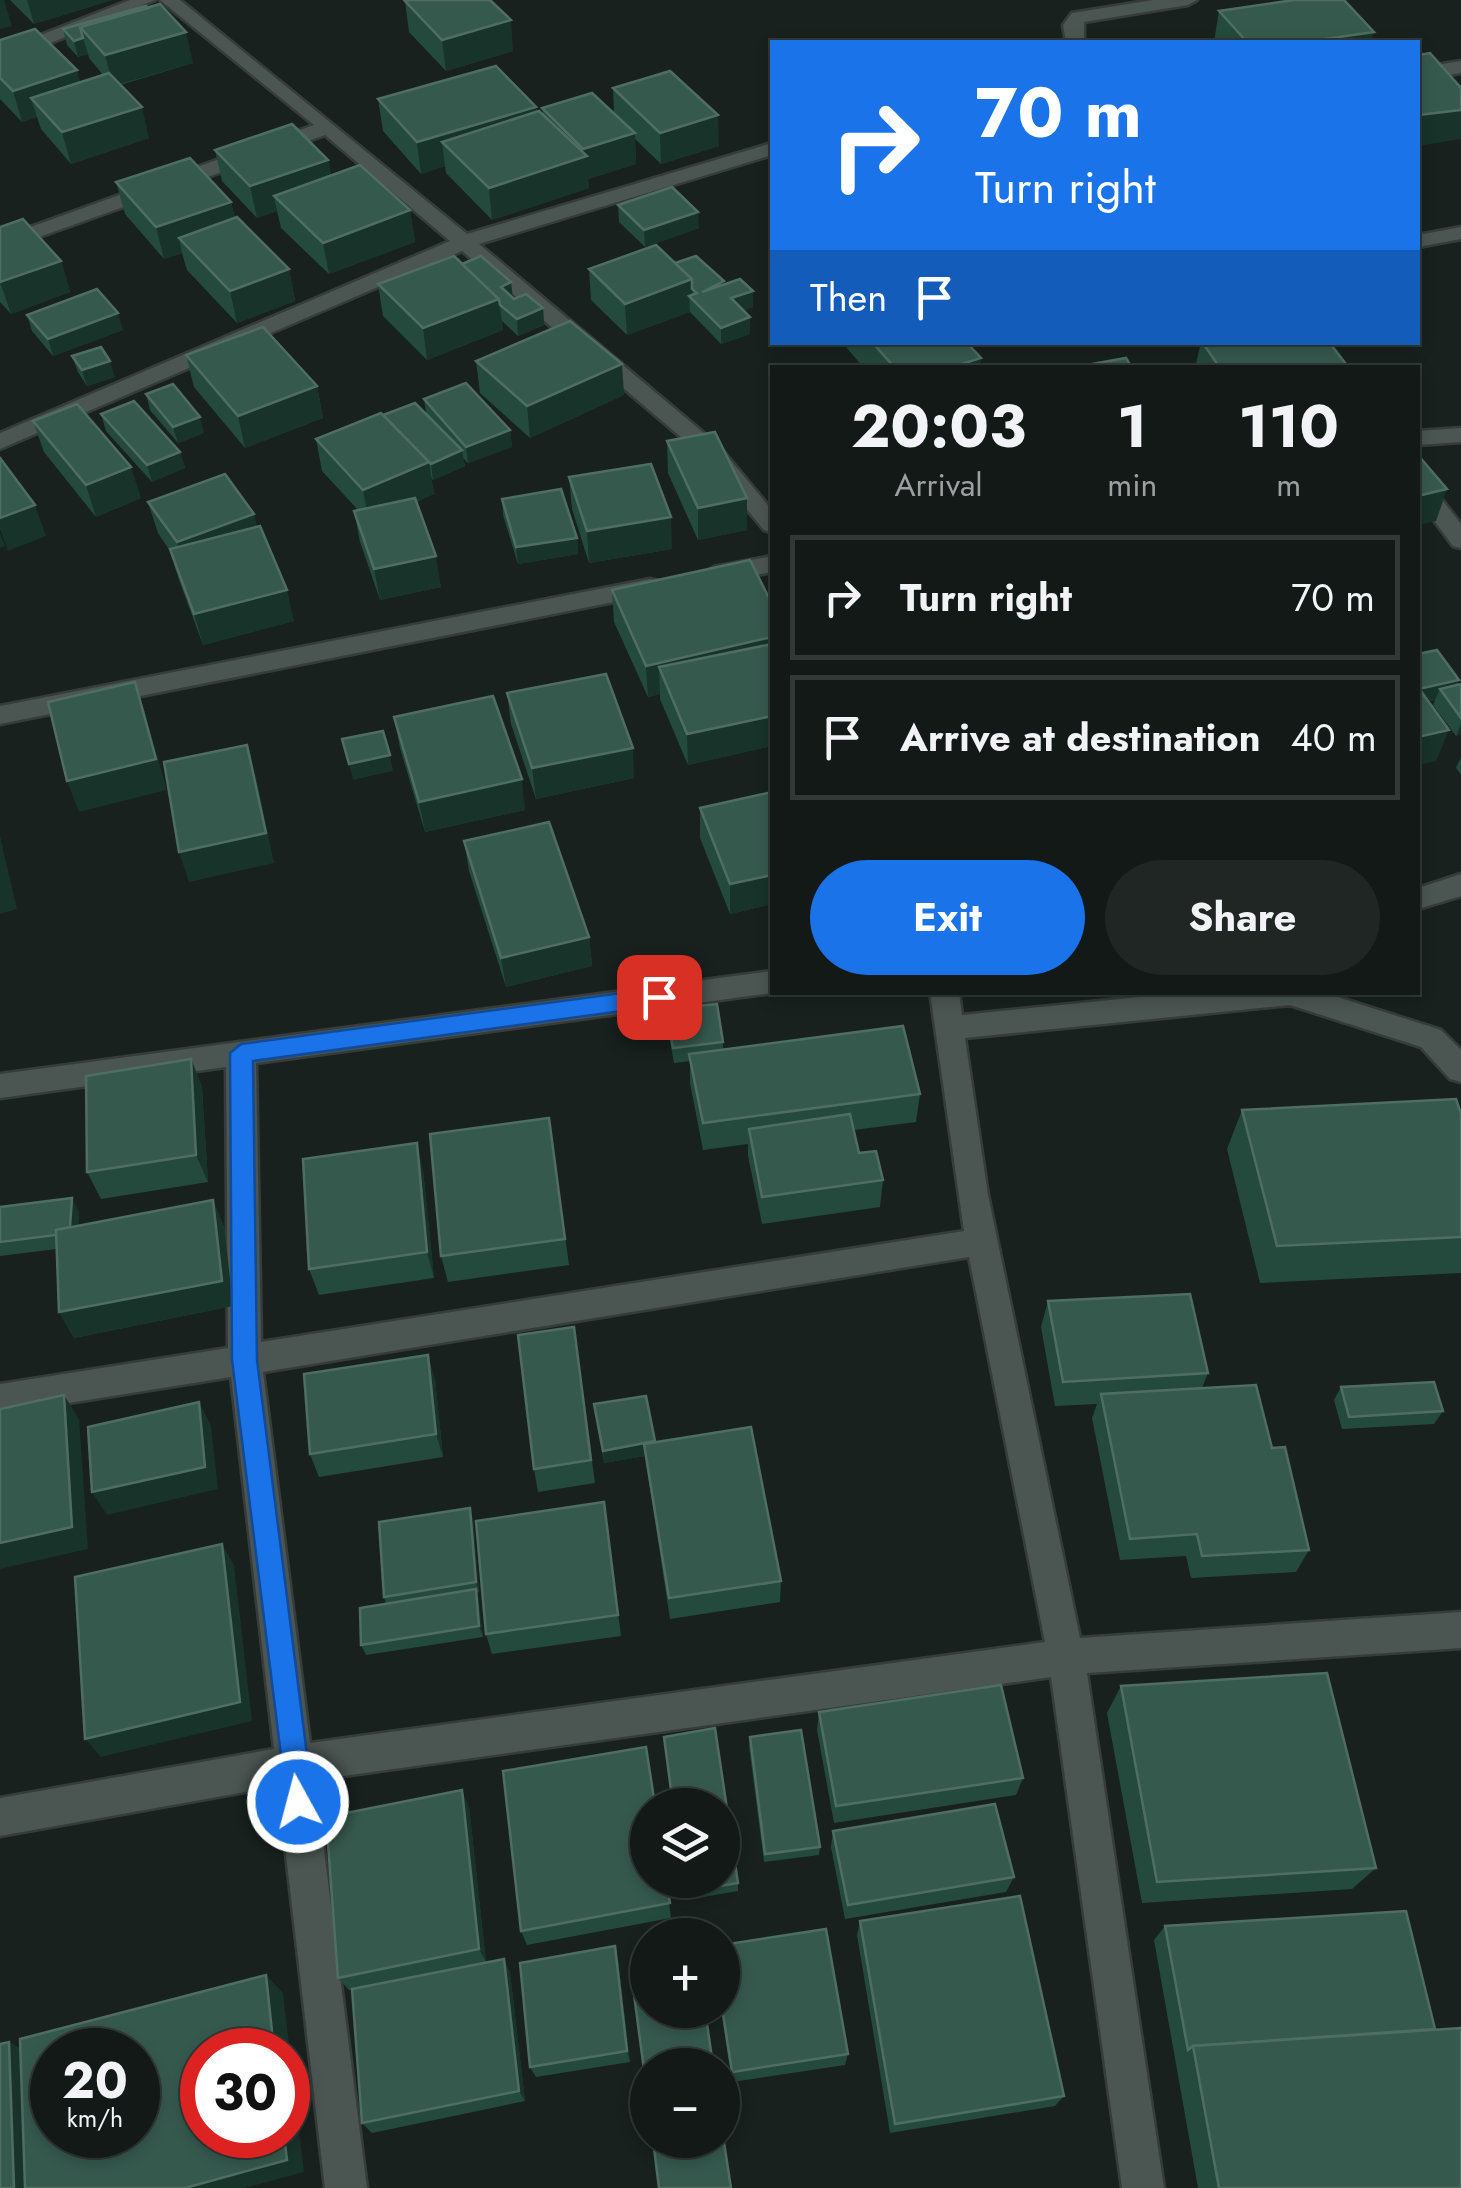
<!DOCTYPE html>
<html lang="en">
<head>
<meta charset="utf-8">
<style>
	body { margin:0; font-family:Jost,sans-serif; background:#1f2623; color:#f1f3f6; height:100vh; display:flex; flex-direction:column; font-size:38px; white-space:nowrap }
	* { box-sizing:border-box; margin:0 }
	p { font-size:32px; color:#9ca0a1 }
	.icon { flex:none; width:55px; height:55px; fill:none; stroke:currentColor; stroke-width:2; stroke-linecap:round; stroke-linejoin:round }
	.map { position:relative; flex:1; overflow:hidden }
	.side { position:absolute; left:770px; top:365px; width:650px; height:630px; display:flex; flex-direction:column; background:#121916; border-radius:0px; box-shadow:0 5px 15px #0003,0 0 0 2px #313835 }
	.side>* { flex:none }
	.top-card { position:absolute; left:770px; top:40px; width:650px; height:305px; border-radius:0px; box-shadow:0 5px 15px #0003,0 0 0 2px #313835; background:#1a73e8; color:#fff; overflow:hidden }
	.tools { position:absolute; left:630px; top:1788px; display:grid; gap:20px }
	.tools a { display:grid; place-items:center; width:110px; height:110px; border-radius:50%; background:#121916; box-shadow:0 5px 15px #0003,0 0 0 2px #313835; font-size:50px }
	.speed { position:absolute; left:30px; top:2028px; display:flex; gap:20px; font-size:50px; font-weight:700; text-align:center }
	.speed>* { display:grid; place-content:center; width:130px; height:130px; border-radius:50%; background:#121916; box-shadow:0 5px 15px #0003,0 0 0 2px #313835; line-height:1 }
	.speed small { font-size:25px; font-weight:400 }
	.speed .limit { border:15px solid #d22; background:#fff; color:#111 }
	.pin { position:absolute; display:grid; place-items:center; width:85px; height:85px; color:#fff; margin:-42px; border-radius:20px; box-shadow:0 5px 15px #0006 }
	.me { position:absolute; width:110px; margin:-55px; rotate:353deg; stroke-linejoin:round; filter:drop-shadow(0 0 8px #0008) }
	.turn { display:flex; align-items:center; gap:35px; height:210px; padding:0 40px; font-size:45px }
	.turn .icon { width:130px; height:130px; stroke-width:2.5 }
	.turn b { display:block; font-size:70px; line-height:85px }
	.then { display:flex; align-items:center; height:95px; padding:0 40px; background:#0003; gap:20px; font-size:38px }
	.eta { display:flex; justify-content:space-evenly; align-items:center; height:170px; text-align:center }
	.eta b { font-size:60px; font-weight:700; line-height:70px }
	.cta { display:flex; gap:20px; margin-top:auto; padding:20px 40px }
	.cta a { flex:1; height:115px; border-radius:60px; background:#1a73e8; color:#fff; font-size:40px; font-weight:700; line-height:115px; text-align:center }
	.cta a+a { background:#1f2623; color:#f1f3f6 }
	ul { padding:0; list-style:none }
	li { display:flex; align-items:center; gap:30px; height:125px; margin:0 20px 15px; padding:0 20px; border:5px solid #313835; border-radius:0px }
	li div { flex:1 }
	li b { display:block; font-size:38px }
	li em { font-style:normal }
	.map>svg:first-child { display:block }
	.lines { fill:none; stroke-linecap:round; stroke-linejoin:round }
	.minor-casing { stroke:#363c39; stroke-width:5 }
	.minor { fill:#4b5551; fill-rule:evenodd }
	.wall { fill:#234a3d }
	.shaded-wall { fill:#17332a }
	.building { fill:#36594e; stroke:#4f6d63; stroke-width:2.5; fill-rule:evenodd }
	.route { fill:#1a73e8; stroke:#114b97; stroke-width:2.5 }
</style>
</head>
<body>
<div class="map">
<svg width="1461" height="2188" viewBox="0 0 1461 2188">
	<rect width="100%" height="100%" fill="#18211e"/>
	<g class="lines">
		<g class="minor-casing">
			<g id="minor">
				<path d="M130,0H155L0,64V51Z"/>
				<path d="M160,0H180L467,234L772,143V155L479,244L718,445L772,510V533L764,530L702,455L462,251L0,449V433L450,241L325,135L0,251V238L314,125Z"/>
				<path d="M1153,0H1197L1188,5L1084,22V42H1066L1063,25L1072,13Z"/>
				<path d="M1461,61V73L1418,80V68Z"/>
				<path d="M1461,227V239L1418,247V235Z"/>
				<path d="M1461,428V442L1418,445V431Z"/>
				<path d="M1418,477L1426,479L1461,524V548L1453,546L1418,499Z"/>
				<path d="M772,556V572L714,583L702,575L714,567Z"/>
				<path d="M650,579L659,581L662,587L659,593L0,724V706Z"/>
				<path d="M1461,874V896L1418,909V888Z"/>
				<path d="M772,971V993L256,1063L261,1342L964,1231L930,992H959L962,1015L1189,992H1322L1441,1030L1461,1050V1082L1450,1079L1421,1047L1290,1005L965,1038L988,1195L1080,1638L1461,1612V1648L1087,1673L1164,2188H1122L1051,1677L315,1780L367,2188H325L278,1786L0,1836V1798L274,1749L231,1377L0,1414V1384L228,1348L226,1067L0,1098V1074ZM969,1257L1045,1642L310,1743L263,1372Z"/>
			</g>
		</g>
		<use href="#minor" class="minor"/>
	</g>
	<g class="wall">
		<path d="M10,0H112L34,24Z"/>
		<path d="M405,1L513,51L446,71L409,32Z"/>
		<path d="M146,6L193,63L120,85L149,138L71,164L41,129L37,117L22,122L0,99V40L80,82L103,75L89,58L88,54L78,57L67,45L63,29Z"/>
		<path d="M1219,11L1371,42H1214Z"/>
		<path d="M613,88L719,146L661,164L635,139L636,164L588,179L589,188L492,220L446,173L445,166L421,174L383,131L378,99L536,107L537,112L543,115L542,108L614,114Z"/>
		<path d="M215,150L328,160L331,176L410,210L415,242L329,274L281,228L277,211L257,218L222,181Z"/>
		<path d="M116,182L231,202L235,218L289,269L295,301L237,323L187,270L182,253L164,259L125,214Z"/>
		<path d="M618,205L699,228L645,247L619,222Z"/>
		<path d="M0,227L61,261L70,292L11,314L0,302Z"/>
		<path d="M675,263L753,307L744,310L750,317V334L721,344L690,312L627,335L591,300L589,269Z"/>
		<path d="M462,264L513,297L543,308L544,325L518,336L502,321L503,330L427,360L383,316L378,284Z"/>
		<path d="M27,315L123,330L53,356L32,331Z"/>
		<path d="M846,342H966L980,368H864L846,347Z"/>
		<path d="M1201,342L1349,368H1195Z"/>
		<path d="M186,355L317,386L323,418L245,448L194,387Z"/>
		<path d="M72,356L115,377L87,386L78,372Z"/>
		<path d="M476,361L624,395L530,438L480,393Z"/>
		<path d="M146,394L204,433L178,443L150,410Z"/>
		<path d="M424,399L510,430L512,447L468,463L463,458L465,466L433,480L431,478L434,494L416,502L441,587L380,600L360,542L354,511L358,510L322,471L316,439L383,415L426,413Z"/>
		<path d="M101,414L180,452L185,468L152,482L106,431Z"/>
		<path d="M33,421L141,498L96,517L44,452Z"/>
		<path d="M667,441L747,530L698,540L668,473Z"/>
		<path d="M569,477L672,549L589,563L572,509Z"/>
		<path d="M502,499L577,538L578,554L518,564L503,515Z"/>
		<path d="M148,502L258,527L294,621L203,645L179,580L170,551L158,533Z"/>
		<path d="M612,590L772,604V746L688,765L660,699V694L648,697L614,622Z"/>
		<path d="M1418,654L1459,680L1457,685L1461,684V734L1456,736L1433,705L1435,700L1428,702L1436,761Z"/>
		<path d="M507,693L634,778L536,799L511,724Z"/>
		<path d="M394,717L525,810L425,832L400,748Z"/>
		<path d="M1461,757V775L1456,768Z"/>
		<path d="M772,792V904L730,914L700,838V808Z"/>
		<path d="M464,841L589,937L592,966L506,987L469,871Z"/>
		<path d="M666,1009L723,1042V1050L920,1094L916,1122L854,1130L859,1153L883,1180L880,1207L762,1224L748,1156V1144L703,1150L690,1083V1061L674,1063L667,1024Z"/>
		<path d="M191,1059L202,1087L208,1182L101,1199L87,1172Z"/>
		<path d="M1242,1110L1461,1114V1273L1260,1283L1227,1149Z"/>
		<path d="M549,1118L569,1265L448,1282L441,1256Z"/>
		<path d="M423,1170L434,1278L319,1295L309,1269Z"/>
		<path d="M213,1200L224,1227L233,1306L74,1338L59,1312L56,1249L0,1256V1207L79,1212L78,1226Z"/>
		<path d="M1048,1301L1208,1373L1202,1388L1272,1448L1309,1550L1296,1572L1191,1578L1186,1556L1120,1560L1092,1418L1097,1404L1055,1406L1041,1327Z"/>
		<path d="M574,1327L595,1483L538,1492L534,1469Z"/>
		<path d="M435,1379L443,1457L319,1477L310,1454Z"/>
		<path d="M1341,1387L1443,1411L1434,1424L1342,1429L1334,1400Z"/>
		<path d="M596,1417L655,1442L781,1581L780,1602L670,1619L645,1456L604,1463Z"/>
		<path d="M604,1502L621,1636L492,1654L486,1634Z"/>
		<path d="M473,1519L479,1592L477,1593L483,1637L366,1655L361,1645L386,1604L384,1597Z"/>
		<path d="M1121,1686L1376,1868L1352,1889L1142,1903L1107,1713Z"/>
		<path d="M819,1712L1023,1778L1016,1795L834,1823L817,1730Z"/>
		<path d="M750,1737L820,1847L819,1855L764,1862L749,1746Z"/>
		<path d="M469,1807L486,1962L504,1959L510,1973L525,2101L372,2133L362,2123L352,1990H349L338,1978Z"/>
		<path d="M833,1831L1014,1877L1006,1892L845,1919L831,1847Z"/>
		<path d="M666,1880L671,1918L527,1945L521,1931Z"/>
		<path d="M683,1880L738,1883V1891L685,1900Z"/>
		<path d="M860,1921L1064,2096L1055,2106L890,2133L857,1935Z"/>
		<path d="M1165,1926L1461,2188H1198L1154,1940Z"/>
		<path d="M615,1946L618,1960L630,2062L536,2077L530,2067Z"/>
		<path d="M721,2010L848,2054L845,2065L732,2082Z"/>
	</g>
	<g class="shaded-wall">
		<path d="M0,0H4L12,26L0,29Z"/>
		<path d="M27,0H112L34,24Z"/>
		<path d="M511,20L513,51L446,71L442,40Z"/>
		<path d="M186,32L193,63L113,86L105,55Z"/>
		<path d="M1374,32L1371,42H1304Z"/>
		<path d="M83,38L88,54L78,57L74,41Z"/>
		<path d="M77,70L85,101L31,98L37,117L22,122L13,91Z"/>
		<path d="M142,107L149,138L71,164L62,132Z"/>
		<path d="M536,107L539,138L442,142L445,166L421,174L417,142Z"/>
		<path d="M1461,110V139L1418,146V115Z"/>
		<path d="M718,115L719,146L661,164L660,133Z"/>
		<path d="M635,133L636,164L588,179L589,188L492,220L489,188L584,157L583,149Z"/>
		<path d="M328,160L334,191L274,196L277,211L257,218L250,186Z"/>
		<path d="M231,202L238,234L179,238L182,253L164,259L156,227Z"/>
		<path d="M410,210L415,242L329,274L323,243Z"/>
		<path d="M698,212L699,228L645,247L644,230Z"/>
		<path d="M61,261L70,292L11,314L0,282Z"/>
		<path d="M289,269L295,301L237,323L230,291Z"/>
		<path d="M692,279L693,299L689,296L690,312L627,335L625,304Z"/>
		<path d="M511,282L513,298L501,287Z"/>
		<path d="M753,291V307L731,315V298Z"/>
		<path d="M499,299L503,330L427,360L423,328Z"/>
		<path d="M543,308L544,325L518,336L517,319Z"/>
		<path d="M118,313L123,330L53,356L48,339Z"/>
		<path d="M750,317V334L721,344V328Z"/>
		<path d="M981,358L980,368H949Z"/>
		<path d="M110,361L115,377L87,386L82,370Z"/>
		<path d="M622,364L624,395L530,438L527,406Z"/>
		<path d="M317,386L323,418L245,448L238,416Z"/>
		<path d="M200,417L204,433L178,443L173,427Z"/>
		<path d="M510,430L512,447L468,463L466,447Z"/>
		<path d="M462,450L465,466L433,480L431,464Z"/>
		<path d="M180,452L185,468L152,482L147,465Z"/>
		<path d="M429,462L434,494L369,522L363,490Z"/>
		<path d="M131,467L141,498L96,517L86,485Z"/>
		<path d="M1447,489L1436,521L1418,525V496Z"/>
		<path d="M747,498V530L698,540V508Z"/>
		<path d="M35,505L46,536L8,551L0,529V518Z"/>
		<path d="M254,514L262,545L186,574L177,542Z"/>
		<path d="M671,517L672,549L589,563L587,531Z"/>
		<path d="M0,533L5,546L0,548Z"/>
		<path d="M577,538L578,554L518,564L516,547Z"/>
		<path d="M436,556L441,587L380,600L374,569Z"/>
		<path d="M287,590L294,621L203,645L194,614Z"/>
		<path d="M772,637V668L659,667L660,694L648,697L646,666Z"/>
		<path d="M1459,680L1452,696L1440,689L1435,700L1418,704V689Z"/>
		<path d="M135,682L145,713L167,790L79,812L67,781Z"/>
		<path d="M772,716V746L688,765L687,734Z"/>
		<path d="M1461,723V734L1456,736Z"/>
		<path d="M1449,730L1436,761L1418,765V737Z"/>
		<path d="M247,745L256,776L274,863L189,882L179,852Z"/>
		<path d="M633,748L634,778L536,799L532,768Z"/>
		<path d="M390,755L393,771L353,780L349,764Z"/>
		<path d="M522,779L525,810L425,832L419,802Z"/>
		<path d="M0,836L17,909L0,914Z"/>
		<path d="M772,875V904L730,914V884Z"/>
		<path d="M589,937L592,966L506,987L501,958Z"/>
		<path d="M191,1059L202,1087L208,1182L196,1155Z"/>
		<path d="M417,1143L423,1170L434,1278L427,1252Z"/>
		<path d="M72,1198L79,1212L77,1247L69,1233Z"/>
		<path d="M213,1200L224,1227L233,1306L74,1338L59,1312Z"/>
		<path d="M428,1355L435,1379L443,1457L436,1434Z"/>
		<path d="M64,1395L79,1419L88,1549L0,1569V1543Z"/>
		<path d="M199,1402L211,1426L218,1489L107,1515L92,1492Z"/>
		<path d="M655,1441L644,1444L645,1456L604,1463L603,1451Z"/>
		<path d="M470,1508L473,1519L479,1592L476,1582Z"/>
		<path d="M222,1544L234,1565L252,1721L101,1757L85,1739Z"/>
		<path d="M476,1589L479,1600L483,1637L479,1626Z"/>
		<path d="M462,1790L469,1807L486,1962L479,1949Z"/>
		<path d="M615,1946L618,1960L630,2062L627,2051Z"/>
		<path d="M504,1959L510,1973L525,2101L519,2091Z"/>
		<path d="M266,1975L283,1993L304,2172L245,2188H185L284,2135H288V2050H274Z"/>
		<path d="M9,2042L29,2053L34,2188H14Z"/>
	</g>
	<g class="building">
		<path d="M410,0H490L511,20L442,40L405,1Z"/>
		<path d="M1294,0H1344L1374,32L1304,42H1247L1219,11Z"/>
		<path d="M160,4L186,32L105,55L80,27Z"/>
		<path d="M146,6L148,8L80,27L83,38L74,41L63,29Z"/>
		<path d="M35,29L77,70L13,91L0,78V40Z"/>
		<path d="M1430,53L1461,88V110L1418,115V55Z"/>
		<path d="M496,66L536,107L417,142L378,99Z"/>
		<path d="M670,71L718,115L660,133L613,88Z"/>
		<path d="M109,73L142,107L62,132L31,98Z"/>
		<path d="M592,93L635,133L583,149L542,108Z"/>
		<path d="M539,111L587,156L489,188L442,142Z"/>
		<path d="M292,124L328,160L250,186L215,150Z"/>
		<path d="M190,158L231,202L156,227L116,182Z"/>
		<path d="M360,165L410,210L323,243L274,196Z"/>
		<path d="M672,187L698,212L644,230L618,205Z"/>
		<path d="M237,217L289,269L230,291L179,238Z"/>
		<path d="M23,219L61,261L0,282V227Z"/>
		<path d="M656,245L692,279L625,304L589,269Z"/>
		<path d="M454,256L499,299L423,328L378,284Z"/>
		<path d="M481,256L511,282L501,287L514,299L526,294L543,308L517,319L500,305L499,299L462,264Z"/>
		<path d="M696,256L724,281L702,292L740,279L753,291L731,298L750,317L721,328L689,296L697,293L692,289V279L675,263Z"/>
		<path d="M97,289L118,313L48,339L27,315Z"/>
		<path d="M570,321L622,364L527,406L476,361Z"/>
		<path d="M263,327L317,386L238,416L186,355Z"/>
		<path d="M872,342H966L981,358L949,368H895Z"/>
		<path d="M1202,342H1329L1349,368H1220Z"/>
		<path d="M101,347L110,361L82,370L72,356Z"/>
		<path d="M1126,358L1132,368H1070Z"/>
		<path d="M466,383L510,430L466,447L424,399Z"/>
		<path d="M173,384L200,417L173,427L146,394Z"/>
		<path d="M134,401L180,452L147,465L101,414Z"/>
		<path d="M415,403L462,450L431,464L383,415Z"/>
		<path d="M77,404L131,467L86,485L33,421Z"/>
		<path d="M381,413L429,462L363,490L316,439Z"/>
		<path d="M715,432L747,498L698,508L667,441Z"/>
		<path d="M1418,455L1447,489L1418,496Z"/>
		<path d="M0,458L35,505L0,518Z"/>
		<path d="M651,464L671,517L587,531L569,477Z"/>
		<path d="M225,474L254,514L177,542L148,502Z"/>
		<path d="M561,489L577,538L516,547L502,499Z"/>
		<path d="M415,498L436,556L374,569L354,511Z"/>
		<path d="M260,526L287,590L194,614L170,549Z"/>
		<path d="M750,560L772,604V637L646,666L612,590Z"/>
		<path d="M772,644V716L687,734L659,667Z"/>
		<path d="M1437,650L1459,680L1419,689L1418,654Z"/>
		<path d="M606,674L633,748L532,768L507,693Z"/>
		<path d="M135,682L156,759L67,781L48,702Z"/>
		<path d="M1461,684V718L1440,689Z"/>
		<path d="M1418,687L1449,730L1418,737Z"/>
		<path d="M493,696L522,779L419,802L394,717Z"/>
		<path d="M383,731L390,755L349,764L342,739Z"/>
		<path d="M247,745L266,833L179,852L164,762Z"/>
		<path d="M772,792V875L730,884L700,808Z"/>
		<path d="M549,822L589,937L501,958L464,841Z"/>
		<path d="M717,1004L723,1042L673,1048L666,1009Z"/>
		<path d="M903,1026L920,1094L703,1123L689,1054Z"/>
		<path d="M191,1059L196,1155L87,1172L86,1076Z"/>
		<path d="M1456,1099L1461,1114V1237L1277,1246L1242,1110Z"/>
		<path d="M850,1114L859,1153L876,1151L883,1180L762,1197L749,1129Z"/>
		<path d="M549,1118L565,1239L441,1256L430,1134Z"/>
		<path d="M417,1143L427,1252L309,1269L303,1159Z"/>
		<path d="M72,1198L70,1227L56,1230V1235L0,1242V1207Z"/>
		<path d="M213,1200L222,1281L59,1312L56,1230Z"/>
		<path d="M1190,1294L1208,1373L1063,1382L1048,1301Z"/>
		<path d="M574,1327L591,1460L534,1469L518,1335Z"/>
		<path d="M428,1355L436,1434L310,1454L304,1374Z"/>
		<path d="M1434,1382L1443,1411L1349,1417L1341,1387Z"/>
		<path d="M1256,1385L1272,1448L1285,1447L1309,1550L1202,1556L1197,1534L1130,1539L1101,1394Z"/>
		<path d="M64,1395L72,1527L0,1543V1409Z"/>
		<path d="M646,1396L655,1441L603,1451L594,1404Z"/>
		<path d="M199,1402L205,1467L92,1492L88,1427Z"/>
		<path d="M751,1427L781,1581L669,1598L644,1444Z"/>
		<path d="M604,1502L618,1615L486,1634L476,1521Z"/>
		<path d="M470,1508L476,1582L384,1597L379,1522Z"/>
		<path d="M222,1544L240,1702L85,1739L75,1577Z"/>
		<path d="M476,1589L479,1626L361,1645L360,1608Z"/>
		<path d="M1327,1673L1376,1868L1157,1882L1121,1686Z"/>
		<path d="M1001,1685L1023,1778L836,1806L819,1712Z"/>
		<path d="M715,1728L738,1883L685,1892L683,1880H722V1805H673L664,1737Z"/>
		<path d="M801,1730L820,1847L765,1854L750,1737Z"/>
		<path d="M646,1747L655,1805H648V1880H666L670,1903L521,1931L503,1771Z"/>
		<path d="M462,1790L479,1949L338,1978L326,1817Z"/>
		<path d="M995,1804L1014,1877L848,1905L833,1831Z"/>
		<path d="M1020,1896L1064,2096L895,2124L860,1921Z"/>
		<path d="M1406,1911L1435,2029L1193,2046L1188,2050L1165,1926Z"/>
		<path d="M826,1929L848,2054L732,2072L722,2007V1945Z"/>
		<path d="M615,1946L627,2051L530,2067L520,1963Z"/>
		<path d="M504,1959L519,2091L362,2123L352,1989Z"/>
		<path d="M266,1975L274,2050H202V2135H284L287,2160L185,2188H25L20,2039ZM52,2050H138V2135H52Z"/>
		<path d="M648,1984V2010H705L713,2065H648V2100L633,1987Z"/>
		<path d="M1461,2028V2188H1219L1193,2046Z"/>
		<path d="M9,2042L14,2188H0V2044Z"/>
		<path d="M722,2129L731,2188H659L653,2140H722Z"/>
	</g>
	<path class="route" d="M659,988L670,997L659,1006L253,1061L257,1360L313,1802L309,1812L298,1817L288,1812L232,1360L230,1053L241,1044Z"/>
</svg>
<div class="tools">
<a><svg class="icon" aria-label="layers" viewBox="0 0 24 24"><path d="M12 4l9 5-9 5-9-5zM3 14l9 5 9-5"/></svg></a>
<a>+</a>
<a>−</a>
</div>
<div class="speed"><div>20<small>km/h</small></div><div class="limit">30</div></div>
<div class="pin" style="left:659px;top:997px;background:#d93025"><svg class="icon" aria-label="arrive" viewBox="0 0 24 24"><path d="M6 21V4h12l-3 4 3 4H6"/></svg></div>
<svg class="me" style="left:298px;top:1802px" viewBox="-20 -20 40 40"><circle r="17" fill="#1a73e8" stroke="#fff" stroke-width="3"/><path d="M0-11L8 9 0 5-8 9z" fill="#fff"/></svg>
<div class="top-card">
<div class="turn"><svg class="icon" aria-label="right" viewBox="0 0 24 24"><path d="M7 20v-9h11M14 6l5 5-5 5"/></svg><div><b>70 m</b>Turn right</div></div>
<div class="then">Then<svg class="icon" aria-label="arrive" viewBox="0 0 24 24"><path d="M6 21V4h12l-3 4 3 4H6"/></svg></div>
</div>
<section class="side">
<div class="eta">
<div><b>20:03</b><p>Arrival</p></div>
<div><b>1</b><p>min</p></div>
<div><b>110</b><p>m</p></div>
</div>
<ul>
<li><svg class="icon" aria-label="right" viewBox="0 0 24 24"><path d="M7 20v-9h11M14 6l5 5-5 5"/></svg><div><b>Turn right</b></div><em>70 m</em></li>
<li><svg class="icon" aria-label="arrive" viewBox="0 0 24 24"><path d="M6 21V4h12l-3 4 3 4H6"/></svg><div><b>Arrive at destination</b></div><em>40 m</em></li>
</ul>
<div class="cta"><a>Exit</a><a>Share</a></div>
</section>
</div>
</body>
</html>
